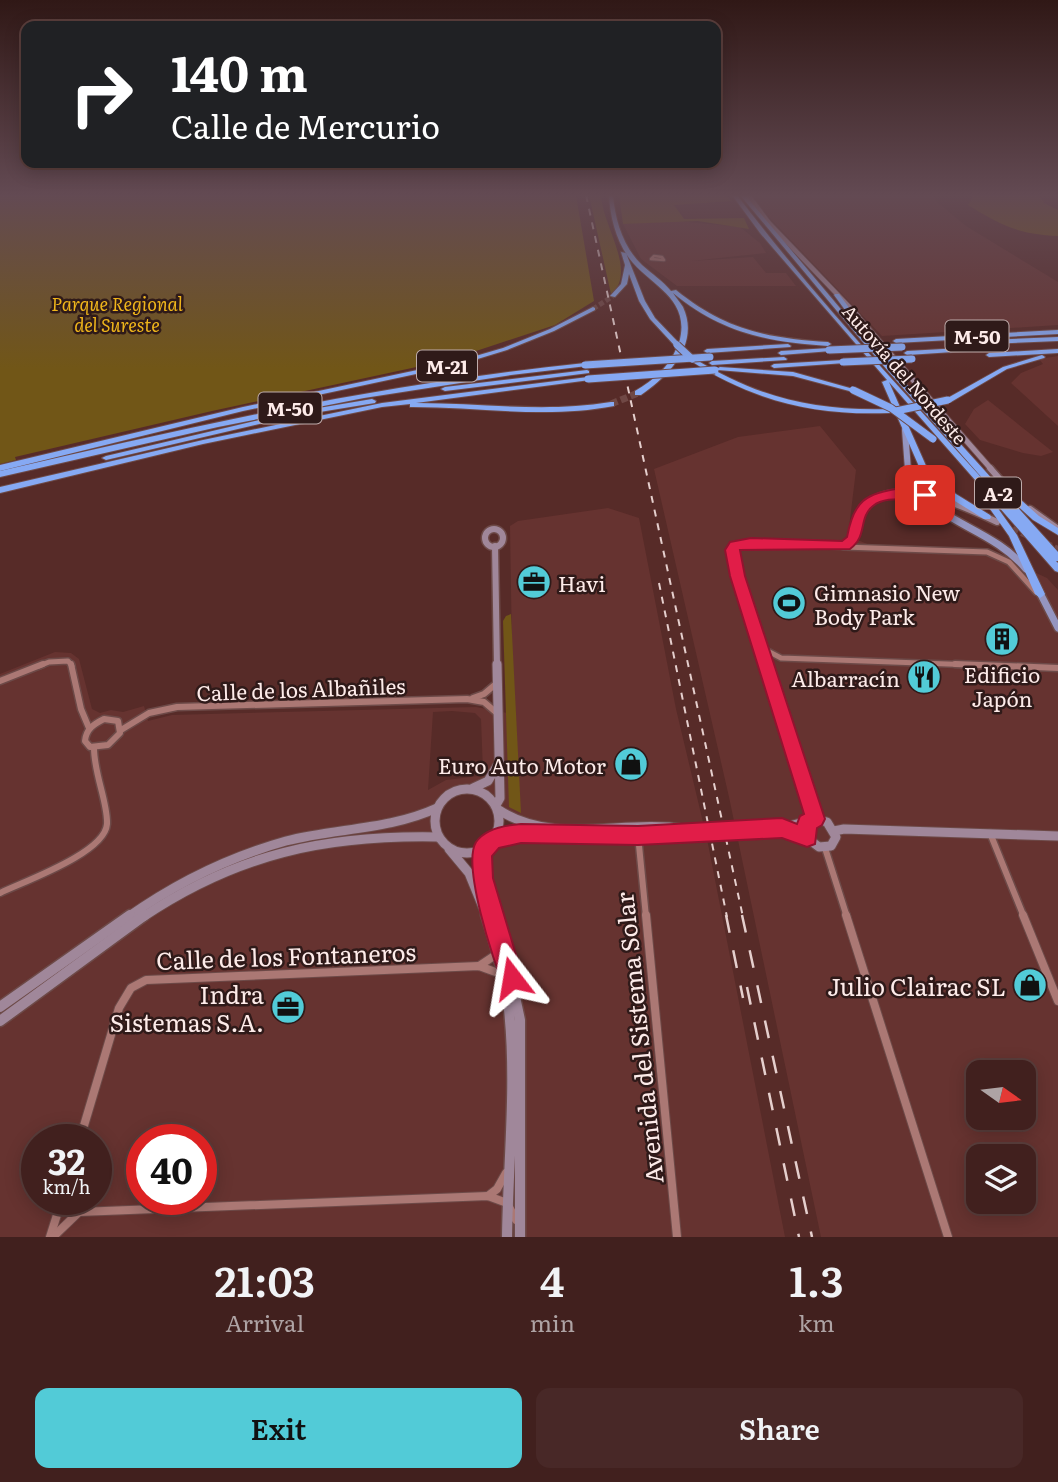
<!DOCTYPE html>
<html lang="en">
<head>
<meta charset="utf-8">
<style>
	body { margin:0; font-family:Literata,serif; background:#482827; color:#f1f3f6; height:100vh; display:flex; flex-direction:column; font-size:26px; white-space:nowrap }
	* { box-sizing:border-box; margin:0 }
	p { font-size:23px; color:#aea3a4 }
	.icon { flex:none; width:38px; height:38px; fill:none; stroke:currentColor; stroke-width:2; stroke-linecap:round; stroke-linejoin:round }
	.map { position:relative; height:1237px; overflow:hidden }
	.drawer { display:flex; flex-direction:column; background:#41201e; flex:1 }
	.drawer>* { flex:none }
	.banner { position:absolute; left:21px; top:21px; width:700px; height:147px; border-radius:14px; box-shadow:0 4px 18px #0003,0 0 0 2px #5a3e3c; background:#202124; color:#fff; overflow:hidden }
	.needle { width:46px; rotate:104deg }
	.controls { position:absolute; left:966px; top:1060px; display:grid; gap:14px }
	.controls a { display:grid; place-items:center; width:70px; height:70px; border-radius:14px; background:#41201e; box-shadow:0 4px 18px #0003,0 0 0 2px #5a3e3c; font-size:35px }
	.speed { position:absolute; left:21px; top:1124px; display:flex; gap:14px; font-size:35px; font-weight:700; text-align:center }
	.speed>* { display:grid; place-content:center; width:91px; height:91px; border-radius:50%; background:#41201e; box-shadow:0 4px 18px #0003,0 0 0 2px #5a3e3c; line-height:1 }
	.speed small { font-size:18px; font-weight:400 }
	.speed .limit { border:10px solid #d22; background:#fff; color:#111 }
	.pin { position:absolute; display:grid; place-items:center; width:60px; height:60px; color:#fff; margin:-30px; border-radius:14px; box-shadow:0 4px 10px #0006 }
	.me { position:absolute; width:77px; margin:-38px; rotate:346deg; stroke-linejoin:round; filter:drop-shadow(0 0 5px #0008) }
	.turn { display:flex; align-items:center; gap:24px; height:147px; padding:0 35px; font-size:32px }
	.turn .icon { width:91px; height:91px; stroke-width:2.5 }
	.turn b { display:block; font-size:49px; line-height:60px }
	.eta { display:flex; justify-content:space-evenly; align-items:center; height:119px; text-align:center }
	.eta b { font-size:42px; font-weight:600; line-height:49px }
	.action { display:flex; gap:14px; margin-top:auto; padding:14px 35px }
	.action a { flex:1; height:80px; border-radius:14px; background:#52cbd7; color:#111; font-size:28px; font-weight:600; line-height:80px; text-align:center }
	.action a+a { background:#482827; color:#f1f3f6 }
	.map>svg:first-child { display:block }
	.built { fill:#663330; fill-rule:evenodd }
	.green { fill:#715617 }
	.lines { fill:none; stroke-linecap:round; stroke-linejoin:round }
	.secondary-tunnel { stroke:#704845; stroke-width:6; stroke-dasharray:6 3.5; stroke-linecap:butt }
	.highway-tunnel-far1 { stroke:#704845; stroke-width:5; stroke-dasharray:5 2.5; stroke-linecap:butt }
	.highway-tunnel { stroke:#704845; stroke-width:7; stroke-dasharray:7 3.5; stroke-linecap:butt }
	.street-far3-casing { stroke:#6d4a48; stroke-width:4.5 }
	.street-far2-casing { stroke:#6d4a48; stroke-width:8 }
	.street-far1-casing { stroke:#6d4a48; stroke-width:9 }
	.street-casing { stroke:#6d4a48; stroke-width:10 }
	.secondary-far4-casing { stroke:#6d4a48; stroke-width:6 }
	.secondary-far3-casing { stroke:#6d4a48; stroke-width:7 }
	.secondary-far2-casing { stroke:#6d4a48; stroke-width:9 }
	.secondary-far1-casing { stroke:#6d4a48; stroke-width:11 }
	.secondary-casing { stroke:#6d4a48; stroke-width:13 }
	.primary-far1-casing { stroke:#6d4a48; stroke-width:8 }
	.primary-casing { stroke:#6d4a48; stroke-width:10 }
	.highway-casing { stroke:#6d4a48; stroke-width:2 }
	.street-far3 { stroke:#ab7874; stroke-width:2.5 }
	.street-far2 { stroke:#ab7874; stroke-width:5 }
	.street-far1 { stroke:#ab7874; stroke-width:6 }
	.street { stroke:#ab7874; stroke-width:8 }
	.secondary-far4 { stroke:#a0879a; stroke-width:4.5 }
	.secondary-far3 { stroke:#a0879a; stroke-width:5 }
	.secondary-far2 { stroke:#a0879a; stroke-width:6 }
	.secondary-far1 { stroke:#a0879a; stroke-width:9 }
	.secondary { stroke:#a0879a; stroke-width:10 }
	.primary-far1 { stroke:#9595c0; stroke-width:6 }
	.primary { stroke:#9595c0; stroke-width:7 }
	.highway { fill:#86a9f3; fill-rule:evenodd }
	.rail-far1 { stroke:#e5cfcd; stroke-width:2; stroke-dasharray:7 7; stroke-linecap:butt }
	.rail { stroke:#e5cfcd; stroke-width:2.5; stroke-dasharray:18 18; stroke-linecap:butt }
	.secondary-bridge-casing { stroke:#6d4a48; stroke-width:11; stroke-linecap:butt }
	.primary-bridge-casing { stroke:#6d4a48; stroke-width:10; stroke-linecap:butt }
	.highway-bridge-casing { stroke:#6d4a48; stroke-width:9; stroke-linecap:butt }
	.secondary-bridge { stroke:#a0879a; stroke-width:9 }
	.primary-bridge { stroke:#9595c0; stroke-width:7 }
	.highway-bridge { stroke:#86a9f3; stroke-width:7 }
	.route { fill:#e11d48; stroke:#92132f; stroke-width:2 }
	.labels { text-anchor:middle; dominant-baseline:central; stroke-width:5; stroke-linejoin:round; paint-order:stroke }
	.far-park-label { font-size:18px; font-style:italic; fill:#efb51b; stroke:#2f1a19 }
	.far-street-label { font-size:18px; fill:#fdebe9; stroke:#2f1a19 }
	.shield { fill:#2f1a19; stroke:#bfacab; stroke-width:2 }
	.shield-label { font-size:19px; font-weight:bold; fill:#fdebe9 }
	.poi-label { font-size:21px; fill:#fdebe9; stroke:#2f1a19; text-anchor:start }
	.street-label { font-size:21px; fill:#fdebe9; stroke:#2f1a19 }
	.near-street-label { font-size:24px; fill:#fdebe9; stroke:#2f1a19 }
	.near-poi-label { font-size:24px; fill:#fdebe9; stroke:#2f1a19; text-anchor:end }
</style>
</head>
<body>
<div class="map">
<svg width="1058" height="1237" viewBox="0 0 1058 1237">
	<rect width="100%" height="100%" fill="#572b28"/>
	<g class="built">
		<path d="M748,195H934L936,201L966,226L1058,282V325L882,336Z"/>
		<path d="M677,221L740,227L760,243L766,253L691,261L753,257L766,273H786L796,286H677L641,259L623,224Z"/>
		<path d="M1058,356V426L1011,383L1021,373L1043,364L1039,359Z"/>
		<path d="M988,400L1053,452L1041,456L1023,453L980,440L965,424L974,409Z"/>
		<path d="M820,426L856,470L848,536L872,546L988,551L1047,578L1058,590V1237H821L729,797L654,469L738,437ZM978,1073H1024V1118H978ZM978,1157H1024V1202H978Z"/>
		<path d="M608,508L639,518L676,709L707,839L785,1237H520V1020L508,964L482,878L481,862L484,848L507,835L521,833L637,835L689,831L670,826L589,829L520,823L505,816L487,795L470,789L460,790L445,798L437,808L434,827L442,843L467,866L474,881L498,953L506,995L510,1044L507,1237H0V674L55,652L71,653L79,659L92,709L100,713L111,710L123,712L144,706L148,721L172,715L476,707L513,714L510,526L518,521ZM452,711L475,713L481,719L483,772L479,776L446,780L428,790L433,712ZM37,1139H96V1199H37ZM142,1139H201V1199H142Z"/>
	</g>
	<g class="green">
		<path d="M0,195H576L594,301L555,325L449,360L212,411L15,457L16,460L0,464Z"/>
		<path d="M589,195H601C602,225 638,272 611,294Z"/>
		<path d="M619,195H726L731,201L674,205L684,219L744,218L749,229L698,221L623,224Z"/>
		<path d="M974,195H1039L1044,203L1058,210V236C1018,234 1002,226 968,205Z"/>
		<path d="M511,614L521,813L509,807L503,621L506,616Z"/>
	</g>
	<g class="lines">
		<g class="secondary-tunnel">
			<path d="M1004,525L1028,536"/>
			<path d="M1046,543L1058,549"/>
		</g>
		<path class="highway-tunnel-far1" d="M593,309L613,296"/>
		<path class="highway-tunnel" d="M611,404L638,393"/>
		<g class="street-far3-casing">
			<path id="street-far3" d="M654,256L662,257L664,260L651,259Z"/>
		</g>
		<g class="street-far2-casing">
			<g id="street-far2">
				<path d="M844,547L987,552L1009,562L1036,592"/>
				<path d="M760,647L781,658L1003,666"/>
				<path d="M39,666L49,662L68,661L72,666"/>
			</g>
		</g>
		<g class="street-far1-casing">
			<g id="street-far1">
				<path d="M71,664L81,709L89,728"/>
				<path d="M955,664L1058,668"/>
				<path d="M0,681L43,664"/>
				<path d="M473,698L484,694L497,683"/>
				<path d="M104,719L118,721L120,733L108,745L90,747L85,741C86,729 94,724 104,719Z"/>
				<path d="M121,730L149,713L177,707L467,699L484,702L498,714"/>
				<path d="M990,833L1024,917"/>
				<path d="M638,835L646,917"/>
				<path d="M825,848L847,917"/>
				<path d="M0,893C25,881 105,853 107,824C108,803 94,774 94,748"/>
			</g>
		</g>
		<g class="street-casing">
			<g id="street">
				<path d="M646,915L677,1237"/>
				<path d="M846,915L948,1237"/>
				<path d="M1023,915L1058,1001"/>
				<path d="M479,966L497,954"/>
				<path d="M80,1139L119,1008L131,988L146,980L479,966L501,974"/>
				<path d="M488,1196L497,1189L506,1173"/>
				<path d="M68,1199L73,1210L79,1212"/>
				<path d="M50,1237L62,1199"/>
				<path d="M53,1237L79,1212L488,1196L507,1203L516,1220"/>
			</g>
		</g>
		<g class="secondary-far4-casing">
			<path id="secondary-far4" d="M748,195L769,223L858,316"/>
		</g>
		<g class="secondary-far3-casing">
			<path id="secondary-far3" d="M856,315L992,470"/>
		</g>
		<g class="secondary-far2-casing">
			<g id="secondary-far2">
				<path d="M990,468L1011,492"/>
				<path d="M1030,509L1058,529"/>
				<circle cx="494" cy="538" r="9"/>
				<path d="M495,546L497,666"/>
				<path d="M766,666L732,558L735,545L751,543L845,546C860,536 851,519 863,508C895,473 963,506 997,522"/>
			</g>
		</g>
		<g class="secondary-far1-casing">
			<g id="secondary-far1">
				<path d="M766,664L815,819"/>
				<path d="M473,788L488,781L497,766"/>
				<circle cx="467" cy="821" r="32"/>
				<path d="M496,805L500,798L497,664"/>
				<path d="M499,810C554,846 623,819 685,829"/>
				<path d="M815,819L827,822L836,837L831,846L819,847L803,835L782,828Z"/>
				<path d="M739,829L782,828"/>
				<path d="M834,831L844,829L1058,836"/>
				<path d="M493,841L521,833L638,835L691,831"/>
				<path d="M484,848L482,878L494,917"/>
				<path d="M449,849L469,873L487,917"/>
				<path d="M128,917C176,883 229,857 286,841C336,828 389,830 437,808"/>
				<path d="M143,917C237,854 325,835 437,837"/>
			</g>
		</g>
		<g class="secondary-casing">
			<g id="secondary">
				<path d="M486,915C496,946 505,978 509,1010C517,1085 508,1162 507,1237"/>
				<path d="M493,915L508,964L520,1020V1237"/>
				<path d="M0,1007L130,915"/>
				<path d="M0,1021L145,915"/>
			</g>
		</g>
		<g class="primary-far1-casing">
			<path id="primary-far1" d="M905,430L908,470"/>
		</g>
		<g class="primary-casing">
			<g id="primary">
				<path d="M908,468L917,491"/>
				<path d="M923,498C955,526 998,535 1026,569"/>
				<path d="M1038,589L1058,628"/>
			</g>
		</g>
		<g class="highway-casing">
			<g id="highway">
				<path d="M609,195H613C615,221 624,248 642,265C652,274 663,281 671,291L676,290C725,330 767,338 828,342L831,344L828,346C767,342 722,333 673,293C676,298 680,302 683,307C700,344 669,376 641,395H635V391C654,380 669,367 677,347L675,346L650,319L639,301L629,274L627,284L615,297L610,296L621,284L625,265L621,252L626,253L645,301L655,318L679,343C692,298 650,286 629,258C616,240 610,217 609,195Z"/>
				<path d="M732,195H737C817,301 910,398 998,496L867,347L740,195H745L871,345L995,482H1001L1039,516L1058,528V535L1033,520L1012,501L1058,552V561H1056L1058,563V572L1055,571L889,382L927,468L956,494L990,515L991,517L990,519H984L950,498L921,471L882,382L887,380L760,233Z"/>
				<path d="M835,294H839L861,324L860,325H856L834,295Z"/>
				<path d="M593,307L595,308V310L554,331L507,350L458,365L243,411L0,471V465L243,407L455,362L503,348L550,329Z"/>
				<path d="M1058,330V334L896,343L893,341L896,339Z"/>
				<path d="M1058,337V341L989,344L986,342L989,340Z"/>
				<path d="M788,344L791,346L790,347L707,353L704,351L707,349Z"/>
				<path d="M997,346L1000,348L999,349L907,355L904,353L907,351Z"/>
				<path d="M829,348L832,350L831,351L781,355L778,353L781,351Z"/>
				<path d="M1058,349V353L989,357L986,355L989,353Z"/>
				<path d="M1042,355L1045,357L1044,358L1007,369L951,402H945L944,400L1003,367Z"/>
				<path d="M784,357L787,359L786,360L712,365L709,363L712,361Z"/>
				<path d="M691,359H695C759,398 814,411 889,409L893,411L889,413C814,416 754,401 691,361Z"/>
				<path d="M843,360L846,362L845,363L774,368L771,366L774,364Z"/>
				<path d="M585,363L587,364V366L511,375L364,398L218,427L0,477V471C121,443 242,415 364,394C437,381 511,371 585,363Z"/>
				<path d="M720,367L793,372L857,390L853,392L793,376L718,370V368Z"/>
				<path d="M587,370L589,371V373L445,391L441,389L445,387Z"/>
				<path d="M588,377L590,378V380L416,403C483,403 544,413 611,402H614V406C547,419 480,407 413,407H410V404L382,407L203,444L0,493V487L203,440L382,403Z"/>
				<path d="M372,399L376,401L375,403L289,417L106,460L102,458L106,456L289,413Z"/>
				<path d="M994,506L997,507L1017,535L1045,594L1043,596L1040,598L1035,594L1009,536L990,509Z"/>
			</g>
		</g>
		<use href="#street-far3" class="street-far3"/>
		<use href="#street-far2" class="street-far2"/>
		<use href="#street-far1" class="street-far1"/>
		<use href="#street" class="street"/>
		<use href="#secondary-far4" class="secondary-far4"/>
		<use href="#secondary-far3" class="secondary-far3"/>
		<use href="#secondary-far2" class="secondary-far2"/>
		<use href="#secondary-far1" class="secondary-far1"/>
		<use href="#secondary" class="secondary"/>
		<use href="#primary-far1" class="primary-far1"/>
		<use href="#primary" class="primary"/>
		<use href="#highway" class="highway"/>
		<g class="rail-far1">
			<path d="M586,195L743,917"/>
			<path d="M659,583L727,917"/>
		</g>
		<g class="rail">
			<path d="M726,915L743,998"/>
			<path d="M742,915L812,1237"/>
			<path d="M747,987L799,1237"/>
		</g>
		<g class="secondary-bridge-casing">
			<path id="secondary-bridge" d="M691,831L739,829"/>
		</g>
		<g class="primary-bridge-casing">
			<path id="primary-bridge" d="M917,491L923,498"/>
		</g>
		<g class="highway-bridge-casing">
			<g id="highway-bridge">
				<path d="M677,345L692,359"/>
				<path d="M829,350L902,347"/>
				<path d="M843,362L912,359"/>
				<path d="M585,365L710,357"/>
				<path d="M588,379L715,370"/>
				<path d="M853,390L891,408L933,439"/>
				<path d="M896,411L948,400"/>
			</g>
		</g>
		<use href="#secondary-bridge" class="secondary-bridge"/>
		<use href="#primary-bridge" class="primary-bridge"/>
		<use href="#highway-bridge" class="highway-bridge"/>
	</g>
	<linearGradient id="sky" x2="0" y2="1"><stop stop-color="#301816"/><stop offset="0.53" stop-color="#634a53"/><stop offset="1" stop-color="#634a53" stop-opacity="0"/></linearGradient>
	<rect width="1058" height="369" fill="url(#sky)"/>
	<path class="route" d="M901,488L925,490L931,495C920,506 890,492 873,506C858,518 868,536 850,549L740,550L745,576L825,819L822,825L817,828L815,844L807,847L782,838L638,845L521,843L499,848L492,856L493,878L523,978L520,986L512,990L504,986C493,961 462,865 476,842C485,829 507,825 521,824L638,826L782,818L797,824L800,816L804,814L730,576L725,550L730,542L751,538L842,541L847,537C854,500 865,494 901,488Z"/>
	<defs>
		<g id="office-disc" transform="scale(1.75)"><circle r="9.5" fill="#52cbd7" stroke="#2f1a19"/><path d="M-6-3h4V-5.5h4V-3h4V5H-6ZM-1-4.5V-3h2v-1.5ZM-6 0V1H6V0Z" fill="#111"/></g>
		<g id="stadium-disc" transform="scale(1.75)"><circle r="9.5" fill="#52cbd7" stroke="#2f1a19"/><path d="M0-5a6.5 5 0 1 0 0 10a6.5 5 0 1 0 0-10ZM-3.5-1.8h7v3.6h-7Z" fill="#111"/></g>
		<g id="building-disc" transform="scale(1.75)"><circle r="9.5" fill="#52cbd7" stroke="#2f1a19"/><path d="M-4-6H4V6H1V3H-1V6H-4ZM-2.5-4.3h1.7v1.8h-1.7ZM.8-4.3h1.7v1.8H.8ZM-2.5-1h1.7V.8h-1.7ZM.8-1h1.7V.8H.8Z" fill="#111"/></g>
		<g id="restaurant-disc" transform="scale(1.75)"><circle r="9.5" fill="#52cbd7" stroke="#2f1a19"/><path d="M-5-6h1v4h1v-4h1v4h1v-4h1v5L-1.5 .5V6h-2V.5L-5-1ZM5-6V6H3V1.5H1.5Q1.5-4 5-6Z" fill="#111"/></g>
		<g id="shop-disc" transform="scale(1.75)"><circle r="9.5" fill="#52cbd7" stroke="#2f1a19"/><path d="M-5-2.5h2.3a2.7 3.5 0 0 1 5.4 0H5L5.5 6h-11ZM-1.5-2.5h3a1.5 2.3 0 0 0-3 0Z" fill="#111"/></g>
	</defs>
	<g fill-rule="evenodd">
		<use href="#office-disc" x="534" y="582"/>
		<use href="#stadium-disc" x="789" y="603"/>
		<use href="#building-disc" x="1002" y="639"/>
		<use href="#restaurant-disc" x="924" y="677"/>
		<use href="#shop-disc" x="631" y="764"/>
		<use href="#shop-disc" x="1030" y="985"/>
		<use href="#office-disc" x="288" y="1007"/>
	</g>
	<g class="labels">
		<g class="far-park-label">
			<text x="117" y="303">Parque Regional<tspan x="117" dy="21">del Sureste</tspan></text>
		</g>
		<g class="far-street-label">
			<text transform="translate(905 374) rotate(49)">Autovía del Nordeste</text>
		</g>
		<g class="shield">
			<rect x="945.5" y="320.5" width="63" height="31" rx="5"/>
			<rect x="417" y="350.5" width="60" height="31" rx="5"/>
			<rect x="258.5" y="392.5" width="63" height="31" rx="5"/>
			<rect x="975" y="477.5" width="46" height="31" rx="5"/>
		</g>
		<g class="shield-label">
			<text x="977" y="336">M-50</text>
			<text x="447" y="366">M-21</text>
			<text x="290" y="408">M-50</text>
			<text x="998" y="493">A-2</text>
		</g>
		<g class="poi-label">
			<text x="558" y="582">Havi</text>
			<text x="814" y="591">Gimnasio New<tspan x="814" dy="24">Body Park</tspan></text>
			<text x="1002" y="673" text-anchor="middle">Edificio<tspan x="1002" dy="24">Japón</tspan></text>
			<text x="900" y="677" text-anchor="end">Albarracín</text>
			<text x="606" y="764" text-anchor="end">Euro Auto Motor</text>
		</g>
		<g class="street-label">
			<text transform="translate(301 688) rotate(-2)">Calle de los Albañiles</text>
		</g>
		<g class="near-street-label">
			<text transform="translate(286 955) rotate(-2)">Calle de los Fontaneros</text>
			<text transform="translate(638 1038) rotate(-96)">Avenida del Sistema Solar</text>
		</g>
		<g class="near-poi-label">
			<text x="1006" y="985">Julio Clairac SL</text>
			<text x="264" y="993">Indra<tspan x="264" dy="28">Sistemas S.A.</tspan></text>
		</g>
	</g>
</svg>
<div class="controls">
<a><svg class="needle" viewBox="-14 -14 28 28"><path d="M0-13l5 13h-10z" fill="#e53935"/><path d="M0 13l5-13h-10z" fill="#aea3a4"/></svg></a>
<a><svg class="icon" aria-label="layers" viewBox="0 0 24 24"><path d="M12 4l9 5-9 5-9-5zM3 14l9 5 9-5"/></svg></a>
</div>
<div class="speed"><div>32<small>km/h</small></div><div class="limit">40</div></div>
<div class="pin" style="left:925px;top:495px;background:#d93025"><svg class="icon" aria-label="arrive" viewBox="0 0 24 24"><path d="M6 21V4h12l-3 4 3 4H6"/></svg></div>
<svg class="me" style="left:512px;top:978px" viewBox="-20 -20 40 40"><path d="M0-17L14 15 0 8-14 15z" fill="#e11d48" stroke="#fff" stroke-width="4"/></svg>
<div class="banner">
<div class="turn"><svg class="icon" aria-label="right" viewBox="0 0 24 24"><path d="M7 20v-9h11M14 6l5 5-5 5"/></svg><div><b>140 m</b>Calle de Mercurio</div></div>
</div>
</div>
<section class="drawer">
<div class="eta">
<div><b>21:03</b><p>Arrival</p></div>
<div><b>4</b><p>min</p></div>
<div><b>1.3</b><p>km</p></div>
</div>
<div class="action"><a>Exit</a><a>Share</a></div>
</section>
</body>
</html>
